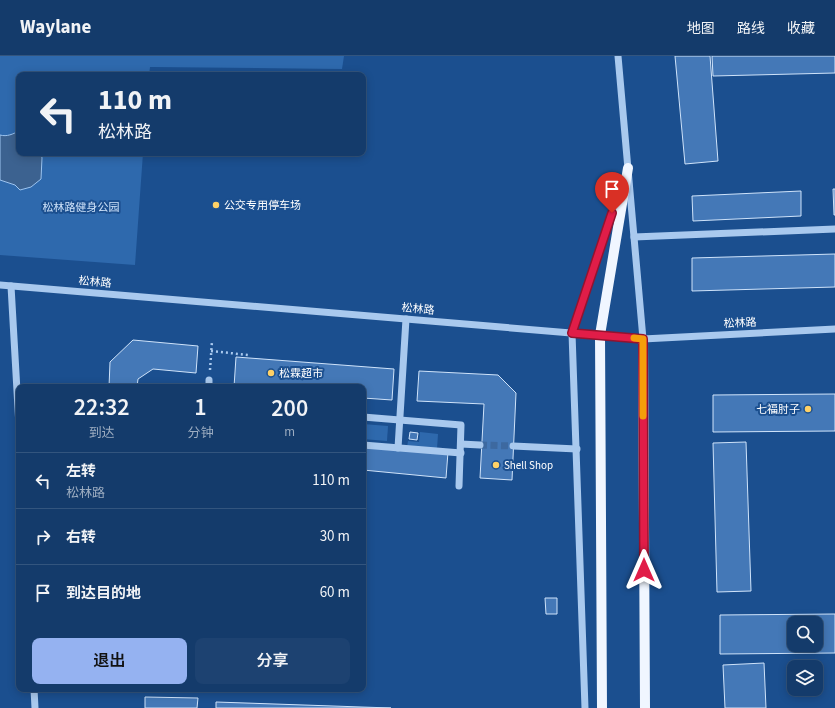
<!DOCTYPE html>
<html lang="zh">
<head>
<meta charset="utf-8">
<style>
	body { margin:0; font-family:"Source Sans 3","Noto Sans SC",sans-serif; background:#1d4271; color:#f1f3f6; height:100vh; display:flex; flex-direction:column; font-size:15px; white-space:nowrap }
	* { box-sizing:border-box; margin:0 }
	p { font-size:13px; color:#9dadc1 }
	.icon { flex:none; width:22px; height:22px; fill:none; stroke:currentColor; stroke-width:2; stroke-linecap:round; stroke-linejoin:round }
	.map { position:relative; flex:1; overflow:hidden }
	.drawer { position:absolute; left:16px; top:328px; width:350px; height:308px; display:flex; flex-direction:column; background:#143b6b; border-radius:8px; box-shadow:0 2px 10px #0003,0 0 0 1px #33557e }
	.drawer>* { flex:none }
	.guide { position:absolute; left:16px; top:16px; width:350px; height:84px; border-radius:8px; box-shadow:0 2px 10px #0003,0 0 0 1px #33557e; background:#143b6b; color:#f1f3f6; overflow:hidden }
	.controls { position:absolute; left:787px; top:560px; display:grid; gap:8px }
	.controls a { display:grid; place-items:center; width:36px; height:36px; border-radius:8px; background:#143b6b; box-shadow:0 2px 10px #0003,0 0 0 1px #33557e; font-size:20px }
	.pin { position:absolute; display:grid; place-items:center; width:34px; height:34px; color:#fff; margin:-41px -17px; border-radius:50% 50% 50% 0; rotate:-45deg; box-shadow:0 0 4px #0007 }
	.pin .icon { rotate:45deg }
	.me { position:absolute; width:44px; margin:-22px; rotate:0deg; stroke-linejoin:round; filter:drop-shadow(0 0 3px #0008) }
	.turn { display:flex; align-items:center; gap:14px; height:84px; padding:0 16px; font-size:18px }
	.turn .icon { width:52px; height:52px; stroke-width:2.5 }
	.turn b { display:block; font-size:28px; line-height:34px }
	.eta { display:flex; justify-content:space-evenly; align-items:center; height:68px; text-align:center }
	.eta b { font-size:24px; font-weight:600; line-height:28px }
	.cta { display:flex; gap:8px; margin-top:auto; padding:8px 16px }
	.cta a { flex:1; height:46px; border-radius:8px; background:#95b2f1; color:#111; font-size:16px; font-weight:600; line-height:46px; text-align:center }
	.cta a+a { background:#1d4271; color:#f1f3f6 }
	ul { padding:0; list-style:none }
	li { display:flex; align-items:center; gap:12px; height:56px; padding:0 16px; border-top:1px solid #33557e }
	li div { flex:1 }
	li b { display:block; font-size:15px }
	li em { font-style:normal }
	header { display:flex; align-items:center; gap:24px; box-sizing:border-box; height:56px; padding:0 20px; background:#143b6b; border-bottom:1px solid #33557e }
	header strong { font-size:19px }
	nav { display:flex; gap:22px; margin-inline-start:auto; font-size:14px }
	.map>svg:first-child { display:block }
	.green { fill:#2e69ad }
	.water { fill:#3c6290; stroke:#9cc4f0 }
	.building { fill:#4478b7; stroke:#cfe3fa; fill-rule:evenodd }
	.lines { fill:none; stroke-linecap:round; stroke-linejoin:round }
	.minor-tunnel { stroke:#3d69a0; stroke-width:7; stroke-dasharray:7 3.5; stroke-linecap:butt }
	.path { stroke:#a9c9ee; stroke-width:2.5; stroke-dasharray:2 3; stroke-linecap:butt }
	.minor { stroke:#a9c9ee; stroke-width:7 }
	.major { stroke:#f0f6ff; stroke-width:10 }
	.route-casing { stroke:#92132f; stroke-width:10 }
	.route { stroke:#e11d48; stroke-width:7 }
	.slow { stroke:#f59e0b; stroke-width:7 }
	.poi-dot { fill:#ffd166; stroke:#1b4f8f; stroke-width:1.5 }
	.labels { text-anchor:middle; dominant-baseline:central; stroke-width:4; stroke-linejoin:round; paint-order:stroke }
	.poi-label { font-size:11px; fill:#fff; stroke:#1b4f8f; text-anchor:start }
	.park-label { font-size:11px; fill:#cfe3fa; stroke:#1b4f8f }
	.street-label { font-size:11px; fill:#fff; stroke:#1b4f8f }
</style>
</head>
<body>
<header>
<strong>Waylane</strong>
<nav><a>地图</a><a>路线</a><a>收藏</a></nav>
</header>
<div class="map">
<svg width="835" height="652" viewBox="0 0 835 652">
	<rect width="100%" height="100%" fill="#1b4f8f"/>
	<g class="green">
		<path d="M0,0H344L342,13L150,11L149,19H19V97H143L135,209L0,199Z"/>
		<path d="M363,368L388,370L387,385L363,383Z"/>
		<path d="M420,376L438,378L437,393L407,391L408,385L419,386Z"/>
	</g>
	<path class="water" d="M19,75V97H41L42,102L41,123L31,131L20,134L15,129L0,124V79C7,81 13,78 19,75Z"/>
	<g class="building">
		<path d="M675,0H710L718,105L685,108Z"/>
		<path d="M712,0H835V17L713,20Z"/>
		<path d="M833,133H835V159H834Z"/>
		<path d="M801,135V160L693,165L692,140Z"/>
		<path d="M835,198V231L692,235V202Z"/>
		<path d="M133,284L198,290L196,317L153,313L138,323L137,331H109L110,306Z"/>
		<path d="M236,301L394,313L392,344L363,342V331H234Z"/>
		<path d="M419,315L498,319L516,337L512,424L480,422L484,348L417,345Z"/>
		<path d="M835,338V375L713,376V339Z"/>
		<path d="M410,376L418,377L417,384L409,383Z"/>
		<path d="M746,386L751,535L717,536L713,387Z"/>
		<path d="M363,389L448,396L446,422L363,414Z"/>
		<path d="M545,542H557V558H546Z"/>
		<path d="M835,558V597L720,598V559ZM794,567H816V589H794Z"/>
		<path d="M764,607L766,652H725L723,609Z"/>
		<path d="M145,641L198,642L197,652H145Z"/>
		<path d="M216,646L391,652H216Z"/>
	</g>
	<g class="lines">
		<path class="minor-tunnel" d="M480,389L513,390"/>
		<g class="path">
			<path d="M211,295L248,299"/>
			<path d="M210,314L212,285"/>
		</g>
		<g class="minor">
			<path d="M618,0L643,283"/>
			<path d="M634,181L835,173"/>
			<path d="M0,229L643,283L835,273"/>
			<path d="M11,230L19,370"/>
			<path d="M209,331V324"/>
			<path d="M363,361L461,369L459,430"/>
			<path d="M461,388L480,389"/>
			<path d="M363,389L461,397"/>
			<path d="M513,390L577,393"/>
			<path d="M398,392L406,263"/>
			<path d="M34,633L35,652"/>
			<path d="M585,652L572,277L621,130"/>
		</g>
		<g class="major">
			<path d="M643,283L645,652"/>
			<path d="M602,652L600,279L628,112"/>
		</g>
	</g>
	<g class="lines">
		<g class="route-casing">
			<path id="route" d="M612,157L572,277L643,283L644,514"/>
		</g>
		<use href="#route" class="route"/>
		<path class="slow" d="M634,282L643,283V360"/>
	</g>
	<g class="poi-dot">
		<circle cx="216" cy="149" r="4"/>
		<circle cx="271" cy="317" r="4"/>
		<circle cx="808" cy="353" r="4"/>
		<circle cx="496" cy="409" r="4"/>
	</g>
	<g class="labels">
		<g class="poi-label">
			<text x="224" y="149">公交专用停车场</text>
			<text x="279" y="317">松霖超市</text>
			<text x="800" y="353" text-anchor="end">七福肘子</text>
			<text x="504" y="409">Shell Shop</text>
		</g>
		<g class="park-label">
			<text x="81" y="151">松林路健身公园</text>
		</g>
		<g class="street-label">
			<text transform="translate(95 226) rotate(5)">松林路</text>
			<text transform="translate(418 253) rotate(5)">松林路</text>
			<text transform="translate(740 267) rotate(-3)">松林路</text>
		</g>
	</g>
</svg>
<div class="controls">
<a><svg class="icon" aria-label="search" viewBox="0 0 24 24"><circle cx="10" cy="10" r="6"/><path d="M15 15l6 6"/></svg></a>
<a><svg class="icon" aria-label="layers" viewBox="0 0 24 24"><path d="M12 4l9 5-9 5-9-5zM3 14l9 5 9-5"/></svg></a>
</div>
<div class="pin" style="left:612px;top:157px;background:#d93025"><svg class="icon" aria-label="arrive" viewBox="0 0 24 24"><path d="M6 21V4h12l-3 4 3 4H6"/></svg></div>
<svg class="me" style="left:644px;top:514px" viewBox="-20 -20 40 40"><path d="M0-17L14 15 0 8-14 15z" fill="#e11d48" stroke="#fff" stroke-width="4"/></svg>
<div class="guide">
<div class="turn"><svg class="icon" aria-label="left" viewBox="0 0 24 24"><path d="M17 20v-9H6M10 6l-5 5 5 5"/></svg><div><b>110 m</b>松林路</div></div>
</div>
<section class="drawer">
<div class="eta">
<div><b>22:32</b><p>到达</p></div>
<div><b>1</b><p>分钟</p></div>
<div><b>200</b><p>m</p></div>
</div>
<ul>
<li><svg class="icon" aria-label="left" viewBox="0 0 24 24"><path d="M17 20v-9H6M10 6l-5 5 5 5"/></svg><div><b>左转</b><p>松林路</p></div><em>110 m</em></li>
<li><svg class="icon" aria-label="right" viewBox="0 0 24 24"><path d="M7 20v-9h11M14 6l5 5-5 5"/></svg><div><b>右转</b></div><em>30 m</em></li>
<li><svg class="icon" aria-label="arrive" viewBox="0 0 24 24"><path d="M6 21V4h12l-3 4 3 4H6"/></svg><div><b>到达目的地</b></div><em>60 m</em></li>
</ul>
<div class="cta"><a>退出</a><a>分享</a></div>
</section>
</div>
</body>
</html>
